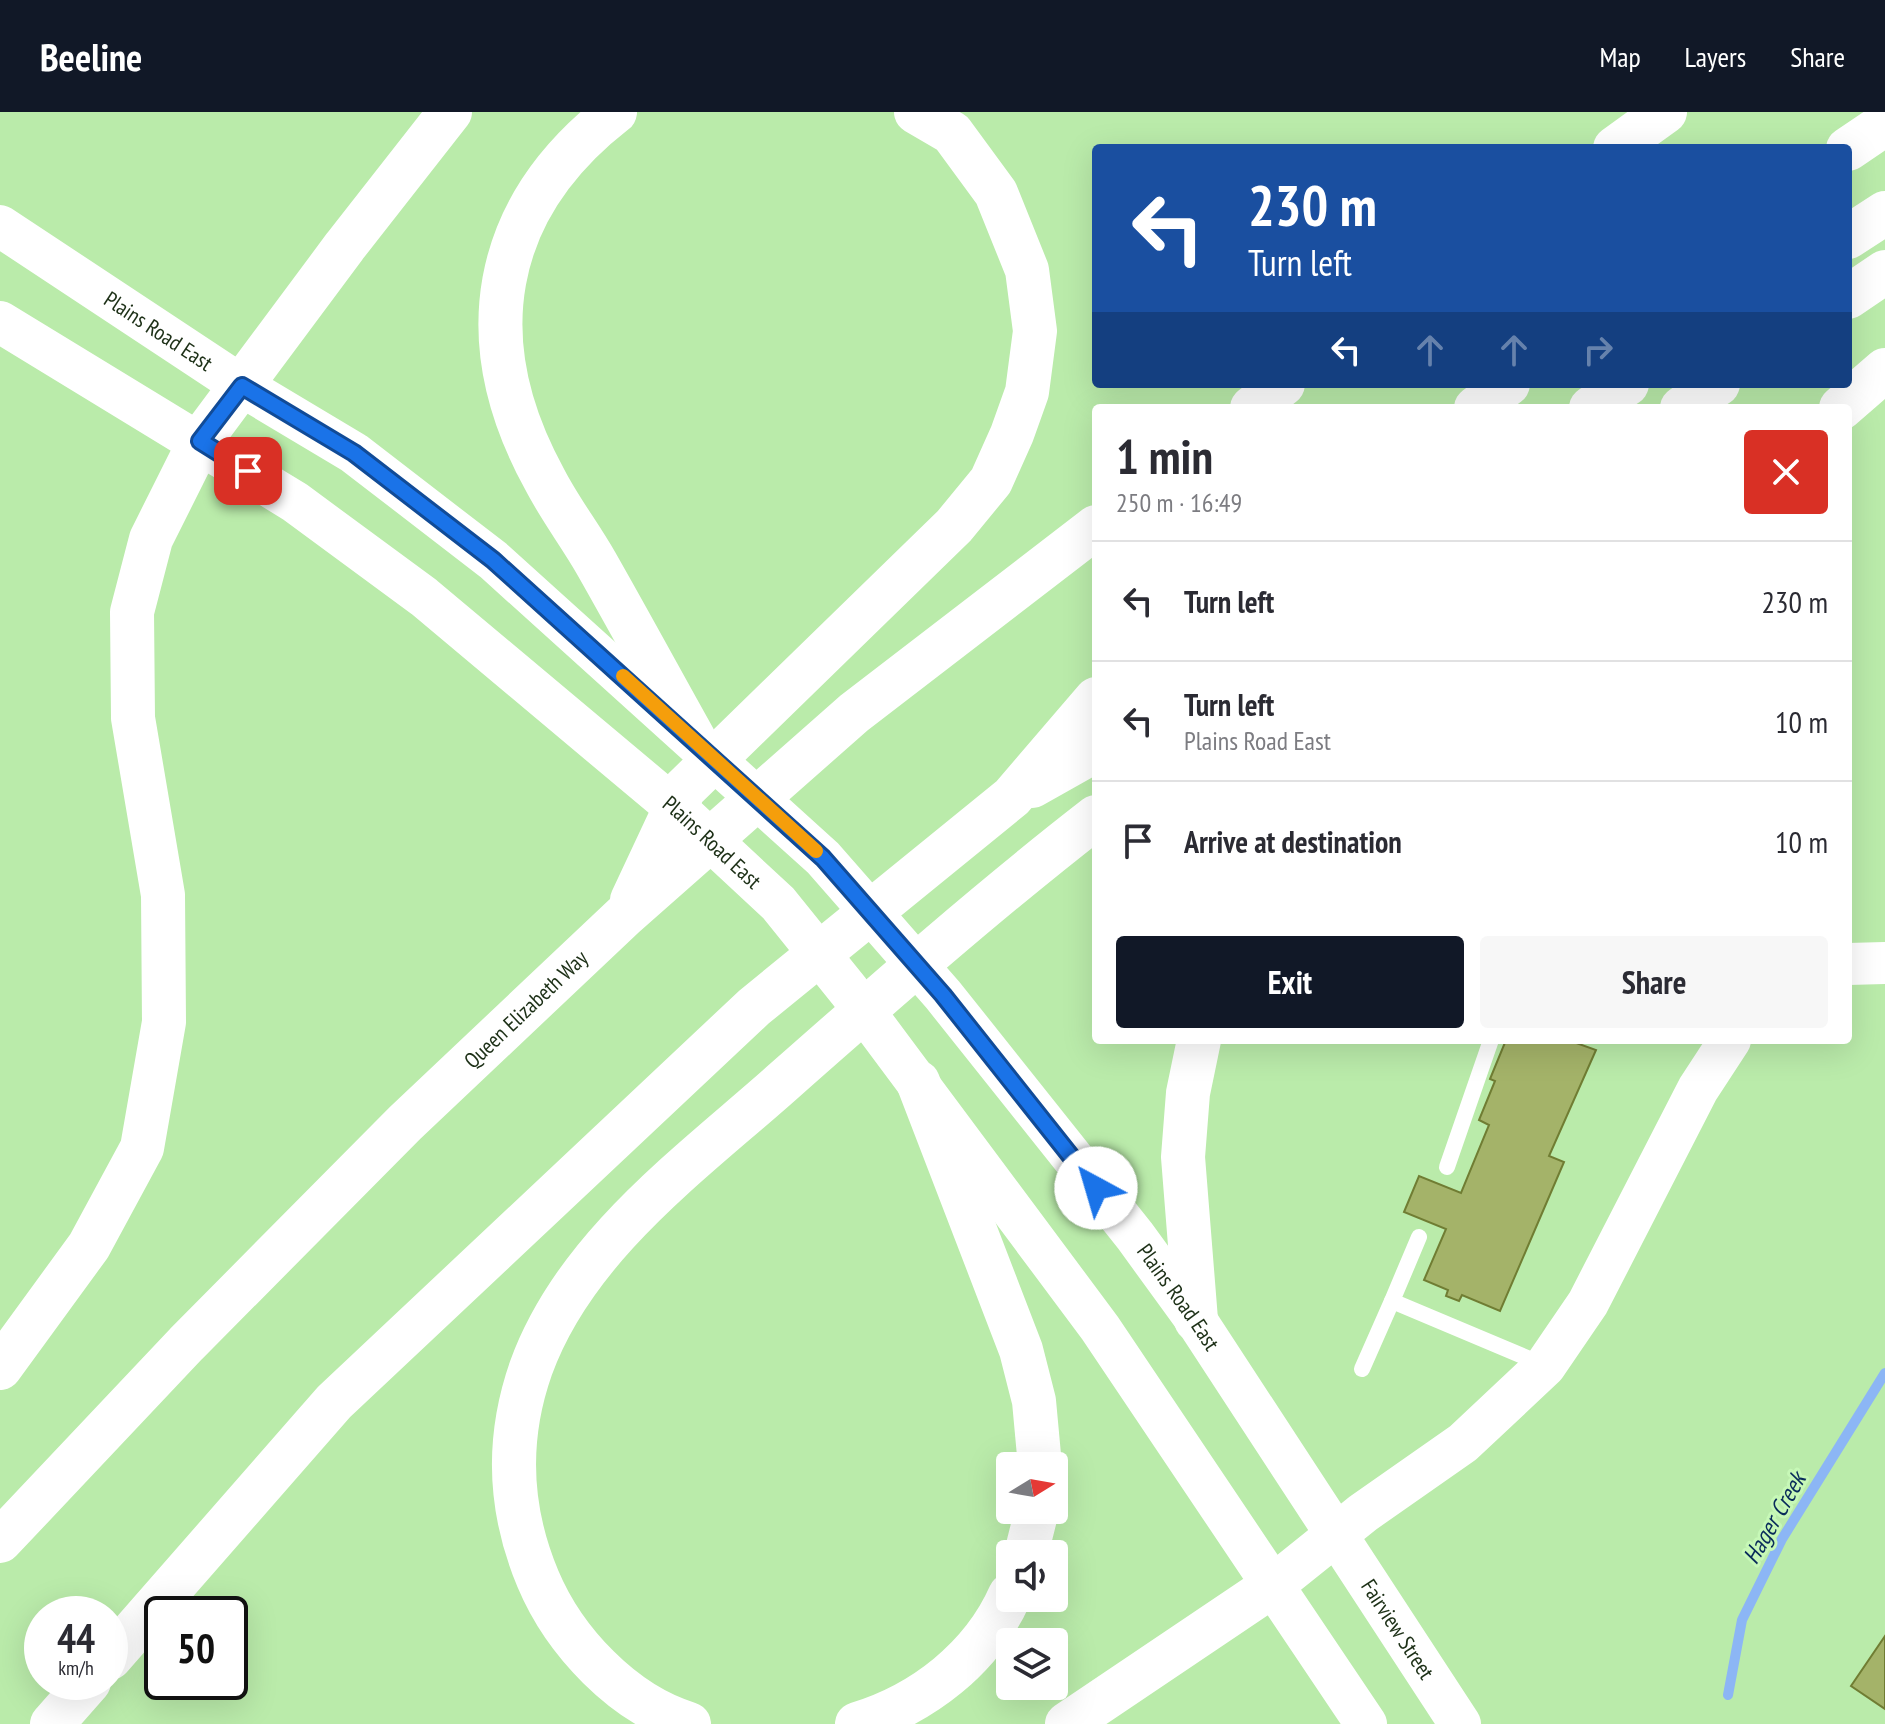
<!DOCTYPE html>
<html lang="en">
<head>
<meta charset="utf-8">
<style>
	body { margin:0; font-family:"PT Sans Narrow",sans-serif; background:#f7f7f7; color:#2b2b33; height:100vh; display:flex; flex-direction:column; font-size:30px; white-space:nowrap }
	* { box-sizing:border-box; margin:0 }
	p { font-size:26px; color:#7c7c81 }
	.icon { flex:none; width:44px; height:44px; fill:none; stroke:currentColor; stroke-width:2; stroke-linecap:round; stroke-linejoin:round }
	.map { position:relative; flex:1; overflow:hidden }
	.side { position:absolute; left:1092px; top:292px; width:760px; height:640px; display:flex; flex-direction:column; background:#fff; border-radius:8px; box-shadow:0 8px 32px #0002 }
	.side>* { flex:none }
	.top-card { position:absolute; left:1092px; top:32px; width:760px; height:244px; border-radius:8px; box-shadow:0 8px 32px #0002; background:#1a4fa0; color:#fff; overflow:hidden }
	.needle { width:52px; rotate:79deg }
	.buttons { position:absolute; left:996px; top:1340px; display:grid; gap:16px }
	.buttons a { display:grid; place-items:center; width:72px; height:72px; border-radius:8px; background:#fff; box-shadow:0 8px 32px #0002; font-size:40px }
	.speed { position:absolute; left:24px; top:1484px; display:flex; gap:16px; font-size:40px; font-weight:700; text-align:center }
	.speed>* { display:grid; place-content:center; width:104px; height:104px; border-radius:50%; background:#fff; box-shadow:0 8px 32px #0002; line-height:1 }
	.speed small { font-size:20px; font-weight:400 }
	.speed .limit { border:4px solid #111; border-radius:12px; background:#fff; color:#111 }
	.pin { position:absolute; display:grid; place-items:center; width:68px; height:68px; color:#fff; margin:-34px; border-radius:16px; box-shadow:0 4px 12px #0006 }
	.me { position:absolute; width:88px; margin:-44px; rotate:321deg; stroke-linejoin:round; filter:drop-shadow(0 0 6px #0008) }
	.turn { display:flex; align-items:center; gap:28px; height:168px; padding:0 24px; font-size:36px }
	.turn .icon { width:104px; height:104px; stroke-width:2.5 }
	.turn b { display:block; font-size:56px; line-height:68px }
	.lanes { display:flex; align-items:center; height:76px; padding:0 24px; background:#0003; justify-content:center; gap:40px; direction:ltr }
	.lanes .off { opacity:.35 }
	.round { display:grid; place-items:center; flex:none; width:84px; height:84px; border-radius:8px; background:#f7f7f7 }
	.summary { display:flex; align-items:center; justify-content:space-between; height:136px; padding:0 24px }
	h1 { font-size:48px; font-weight:600; line-height:60px }
	.button { display:flex; gap:16px; margin-top:auto; padding:16px 24px }
	.button a { flex:1; height:92px; border-radius:8px; background:#111827; color:#fff; font-size:32px; font-weight:600; line-height:92px; text-align:center }
	.button a+a { background:#f7f7f7; color:#2b2b33 }
	ul { padding:0; list-style:none }
	li { display:flex; align-items:center; gap:24px; height:120px; padding:0 24px; border-top:2px solid #e1e1e2 }
	li div { flex:1 }
	li b { display:block; font-size:30px }
	li em { font-style:normal }
	header { display:flex; align-items:center; gap:48px; box-sizing:border-box; height:112px; padding:0 40px; background:#111827; color:#fff }
	header strong { font-size:38px }
	nav { display:flex; gap:44px; margin-inline-start:auto; font-size:28px }
	.map>svg:first-child { display:block }
	.lines { fill:none; stroke-linecap:round; stroke-linejoin:round }
	.stream { stroke:#8cb6f5; stroke-width:10 }
	.building { fill:#a4b369; stroke:#707d33; stroke-width:2 }
	.lane { stroke:#fff; stroke-width:16 }
	.secondary { stroke:#fff; stroke-width:42 }
	.highway { stroke:#fff; stroke-width:44 }
	.route-casing { stroke:#114b97; stroke-width:20 }
	.route { stroke:#1a73e8; stroke-width:14 }
	.slow { stroke:#f59e0b; stroke-width:14 }
	.labels { text-anchor:middle; dominant-baseline:central; stroke-width:6; stroke-linejoin:round; paint-order:stroke }
	.street-label { font-size:22px; fill:#1d3017; stroke:#c7f8b7 }
	.water-label { font-size:24px; font-style:italic; fill:#092b5a; stroke:#c7f8b7 }
</style>
</head>
<body>
<header>
<strong>Beeline</strong>
<nav><a>Map</a><a>Layers</a><a>Share</a></nav>
</header>
<div class="map">
<svg width="1885" height="1612" viewBox="0 0 1885 1612">
	<rect width="100%" height="100%" fill="#baebaa"/>
	<g class="lines">
		<path class="stream" d="M1728,1583L1742,1508L1782,1427L1885,1261"/>
	</g>
	<g class="building">
		<path d="M1506,928H1568L1596,938L1549,1044L1564,1050L1500,1199L1462,1183L1459,1189L1446,1184L1448,1178L1424,1168L1446,1117L1404,1100L1419,1064L1461,1081L1489,1013L1479,1008L1495,969L1490,967Z"/>
		<path d="M1885,1524V1597L1851,1574Z"/>
	</g>
	<g class="lines">
		<g class="lane">
			<path d="M1447,1055L1491,928"/>
			<path d="M1419,1125L1392,1189L1544,1253"/>
			<path d="M1362,1257L1392,1189"/>
		</g>
		<g class="secondary">
			<path id="s1" d="M0,114L242,274L354,341L493,448L823,746L943,883L1135,1124L1196,1208L1460,1612"/>
			<path id="s2" d="M0,210L295,390L424,485L678,698L778,791L849,879L1100,1216L1366,1612"/>
			<path d="M1848,852L1885,851"/>
			<path d="M1272,1474L1363,1401L1463,1331L1545,1254L1588,1191L1698,977L1730,928"/>
		</g>
		<g class="highway">
			<path d="M615,0C489,98 469,230 545,368C560,397 580,423 596,451C629,509 661,568 694,627"/>
			<path d="M1615,36L1665,0"/>
			<path d="M1848,37L1885,12"/>
			<path d="M1848,125L1885,101"/>
			<path d="M1848,185L1885,160"/>
			<path d="M1252,296L1283,272"/>
			<path d="M1476,296L1508,272"/>
			<path d="M1591,296L1627,272"/>
			<path d="M1682,296L1718,272"/>
			<path d="M1841,296L1885,258"/>
			<path d="M1032,674L1096,638"/>
			<path d="M632,788L684,677L954,414L991,369L1012,322L1027,280L1035,219L1027,158L996,81L952,21L916,0"/>
			<path d="M918,970L1021,1238L1034,1289L1040,1354"/>
			<path d="M1196,1208L1183,1045L1188,981L1199,928"/>
			<path d="M0,1256L89,1134L142,1036L164,910L163,783L133,606L132,500L151,427L200,329L345,134L450,0"/>
			<path id="s3" d="M0,1429L186,1232L405,1011L624,804L854,601L1096,415"/>
			<path d="M1026,1442L1037,1398"/>
			<path d="M110,1546L334,1290L754,895L1012,685L1096,587"/>
			<path d="M52,1612L89,1570"/>
			<path d="M689,1612C623,1592 564,1529 538,1467C509,1398 506,1327 531,1256C575,1134 692,1051 785,968C887,878 989,788 1096,705"/>
			<path d="M857,1612C923,1592 982,1546 1010,1483"/>
			<path d="M1067,1612L1272,1474"/>
		</g>
	</g>
	<g class="lines">
		<g class="route-casing">
			<path id="route" d="M248,359L200,329L242,274L354,341L493,448L823,746L943,883L1096,1076"/>
		</g>
		<use href="#route" class="route"/>
		<path class="slow" d="M623,564L816,739"/>
	</g>
	<g class="labels">
		<g class="street-label">
			<text stroke="none"><textPath href="#s1" startOffset="190">Plains Road East</textPath></text>
			<text stroke="none"><textPath href="#s2" startOffset="884">Plains Road East</textPath></text>
			<text stroke="none"><textPath href="#s3" startOffset="748">Queen Elizabeth Way</textPath></text>
			<text stroke="none"><textPath href="#s1" startOffset="1606">Plains Road East</textPath></text>
			<text stroke="none"><textPath href="#s1" startOffset="2004">Fairview Street</textPath></text>
		</g>
		<g class="water-label">
			<text transform="translate(1774 1406) rotate(-60)">Hager Creek</text>
		</g>
	</g>
</svg>
<div class="buttons">
<a><svg class="needle" viewBox="-14 -14 28 28"><path d="M0-13l5 13h-10z" fill="#e53935"/><path d="M0 13l5-13h-10z" fill="#7c7c81"/></svg></a>
<a><svg class="icon" aria-label="sound" viewBox="0 0 24 24"><path d="M4 9h4l5-4v14l-5-4H4zM17 9q2 3 0 6"/></svg></a>
<a><svg class="icon" aria-label="layers" viewBox="0 0 24 24"><path d="M12 4l9 5-9 5-9-5zM3 14l9 5 9-5"/></svg></a>
</div>
<div class="speed"><div>44<small>km/h</small></div><div class="limit">50</div></div>
<div class="pin" style="left:248px;top:359px;background:#d93025"><svg class="icon" aria-label="arrive" viewBox="0 0 24 24"><path d="M6 21V4h12l-3 4 3 4H6"/></svg></div>
<svg class="me" style="left:1096px;top:1076px" viewBox="-20 -20 40 40"><circle r="19" fill="#fff"/><path d="M0-13L10 11 0 6-10 11z" fill="#1a73e8"/></svg>
<div class="top-card">
<div class="turn"><svg class="icon" aria-label="left" viewBox="0 0 24 24"><path d="M17 20v-9H6M10 6l-5 5 5 5"/></svg><div><b>230 m</b>Turn left</div></div>
<div class="lanes"><svg class="icon" aria-label="left" viewBox="0 0 24 24"><path d="M17 20v-9H6M10 6l-5 5 5 5"/></svg><svg class="icon off" aria-label="ahead" viewBox="0 0 24 24"><path d="M12 20V5M6 11l6-6 6 6"/></svg><svg class="icon off" aria-label="ahead" viewBox="0 0 24 24"><path d="M12 20V5M6 11l6-6 6 6"/></svg><svg class="icon off" aria-label="right" viewBox="0 0 24 24"><path d="M7 20v-9h11M14 6l5 5-5 5"/></svg></div>
</div>
<section class="side">
<div class="summary"><div><h1>1 min</h1><p>250 m · 16:49</p></div><a class="round" style="background:#d93025;color:#fff"><svg class="icon" aria-label="close" viewBox="0 0 24 24"><path d="M6 6l12 12M18 6L6 18"/></svg></a></div>
<ul>
<li><svg class="icon" aria-label="left" viewBox="0 0 24 24"><path d="M17 20v-9H6M10 6l-5 5 5 5"/></svg><div><b>Turn left</b></div><em>230 m</em></li>
<li><svg class="icon" aria-label="left" viewBox="0 0 24 24"><path d="M17 20v-9H6M10 6l-5 5 5 5"/></svg><div><b>Turn left</b><p>Plains Road East</p></div><em>10 m</em></li>
<li><svg class="icon" aria-label="arrive" viewBox="0 0 24 24"><path d="M6 21V4h12l-3 4 3 4H6"/></svg><div><b>Arrive at destination</b></div><em>10 m</em></li>
</ul>
<div class="button"><a>Exit</a><a>Share</a></div>
</section>
</div>
</body>
</html>
